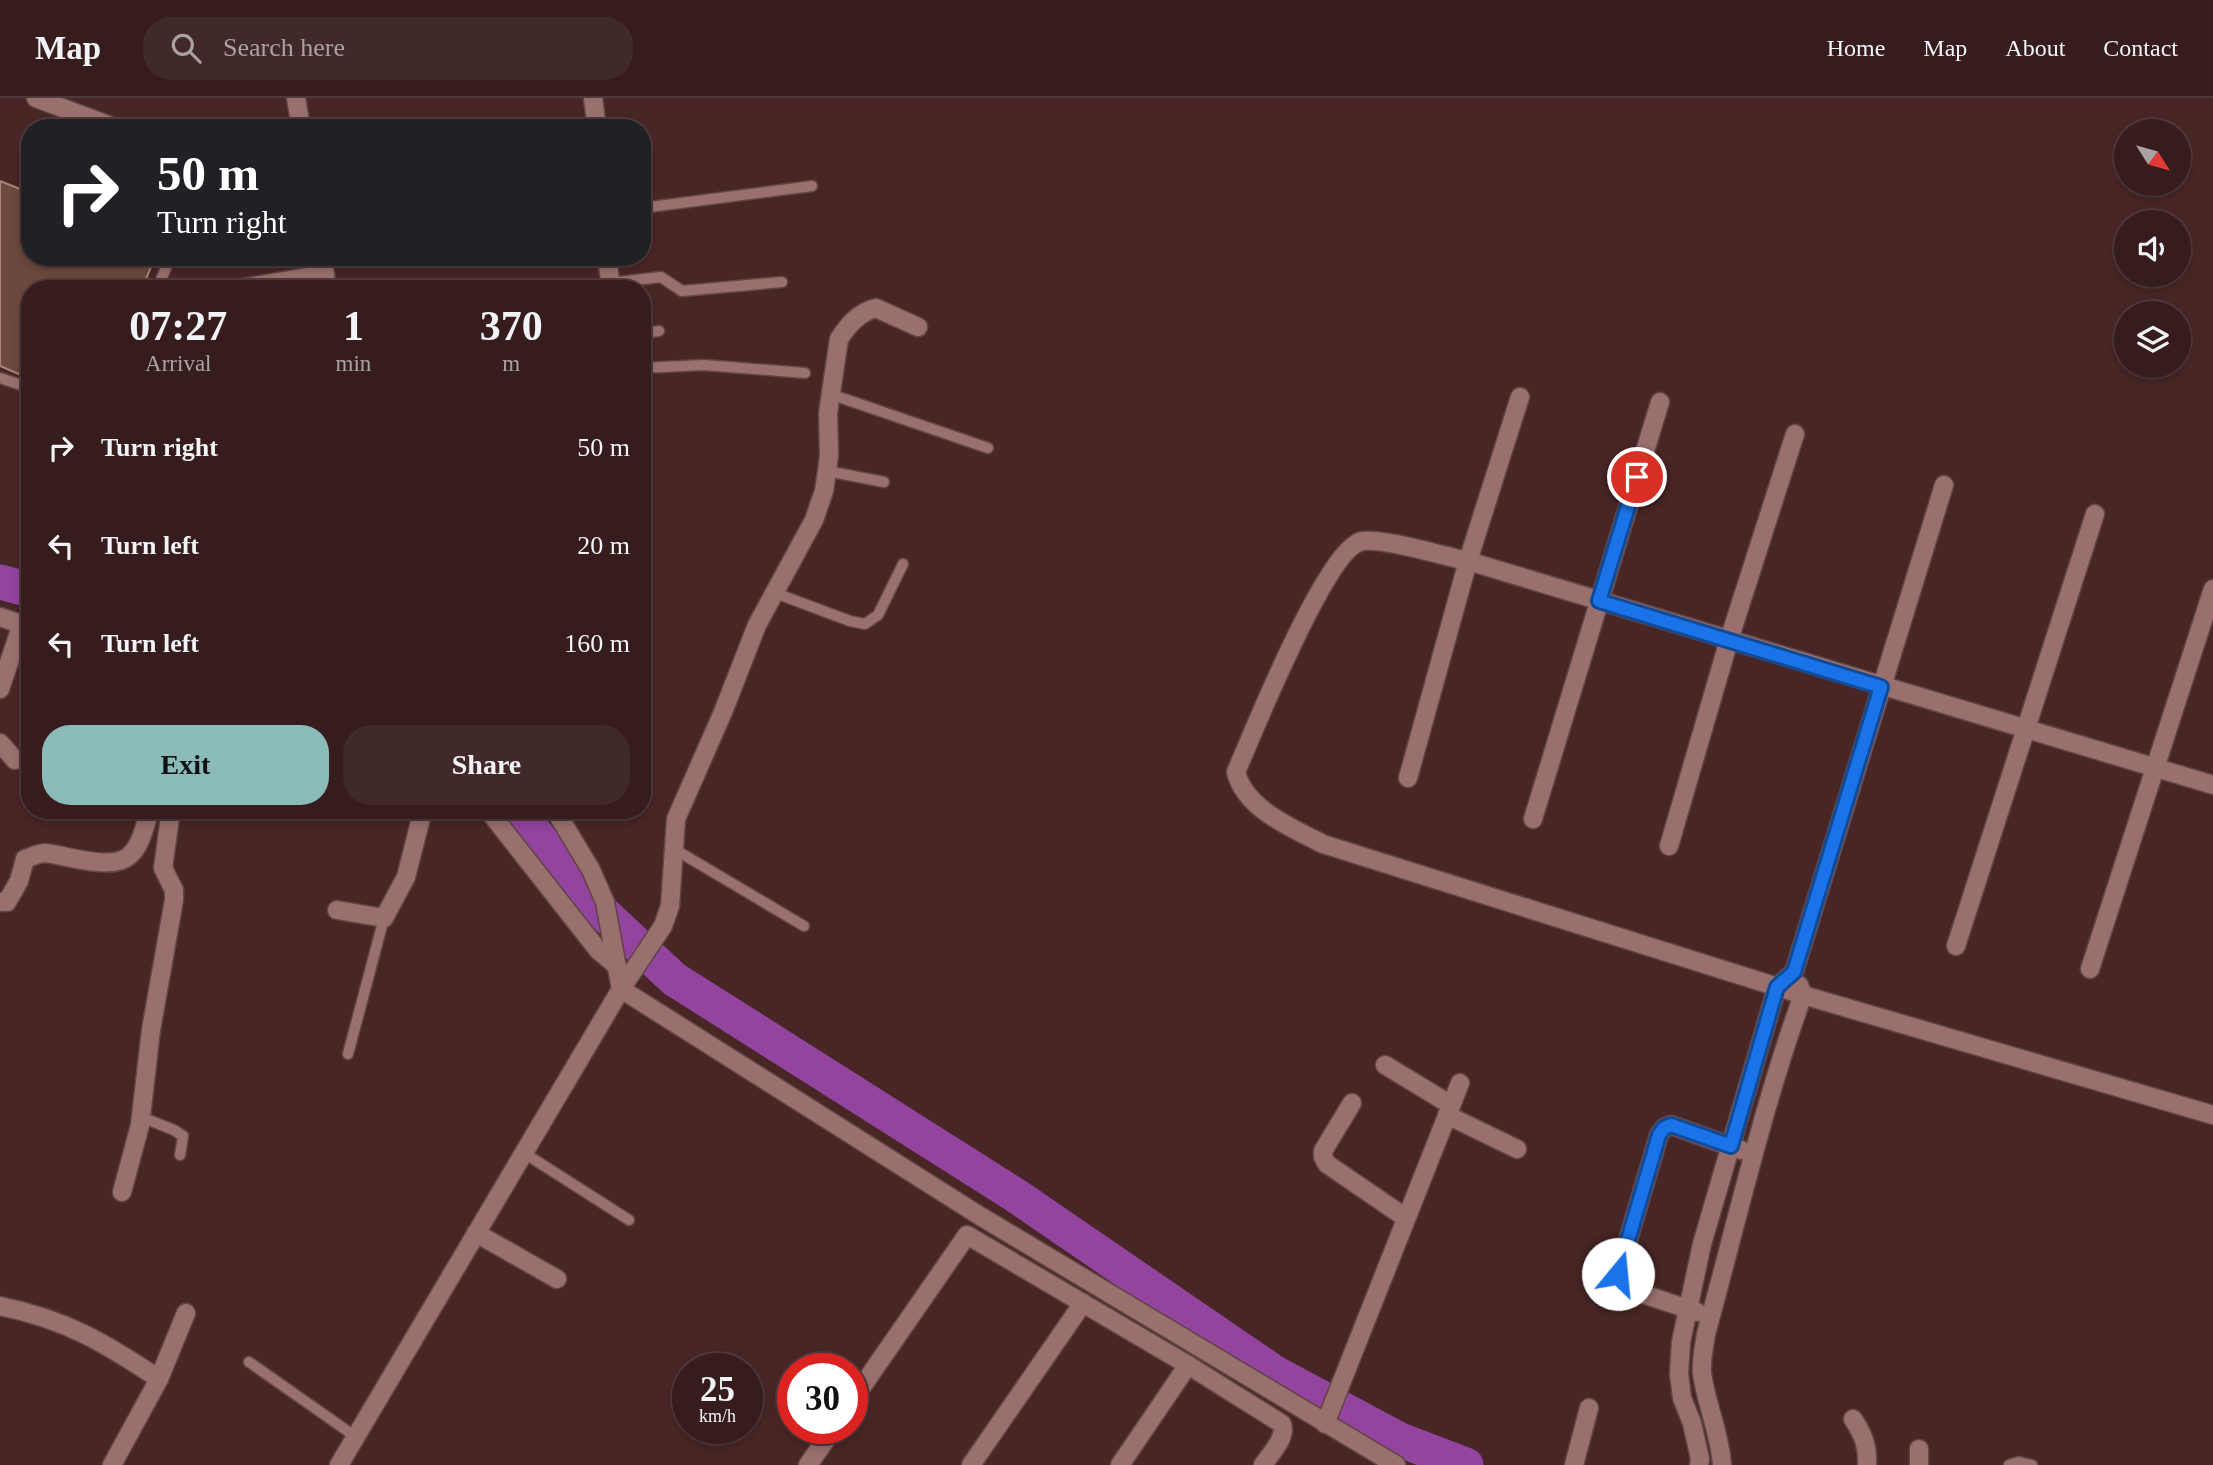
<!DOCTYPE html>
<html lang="en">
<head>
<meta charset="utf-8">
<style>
	body { margin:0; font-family:Georgia,serif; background:#412929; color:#f1f3f6; height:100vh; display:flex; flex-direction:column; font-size:26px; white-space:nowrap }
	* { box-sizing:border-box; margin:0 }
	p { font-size:23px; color:#aaa1a3 }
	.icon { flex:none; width:38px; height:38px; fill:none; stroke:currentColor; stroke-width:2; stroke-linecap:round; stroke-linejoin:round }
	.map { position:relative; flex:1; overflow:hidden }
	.drawer { position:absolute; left:21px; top:182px; width:630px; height:539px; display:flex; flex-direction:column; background:#361c1c; border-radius:28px; box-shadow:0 4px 10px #0003,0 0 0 2px #503a3b }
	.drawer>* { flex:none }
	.hud { position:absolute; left:21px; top:21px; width:630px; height:147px; border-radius:28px; box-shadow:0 4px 10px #0003,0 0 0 2px #503a3b; background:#202124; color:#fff; overflow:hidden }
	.needle { width:46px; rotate:127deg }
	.buttons { position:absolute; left:2114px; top:21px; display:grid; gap:14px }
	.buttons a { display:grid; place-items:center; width:77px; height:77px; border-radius:50%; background:#361c1c; box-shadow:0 4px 10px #0003,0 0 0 2px #503a3b; font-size:35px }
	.speed { position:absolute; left:672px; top:1255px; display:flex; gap:14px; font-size:35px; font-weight:700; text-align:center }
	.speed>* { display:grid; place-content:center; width:91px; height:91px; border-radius:50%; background:#361c1c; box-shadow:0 4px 10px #0003,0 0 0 2px #503a3b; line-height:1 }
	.speed small { font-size:18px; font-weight:400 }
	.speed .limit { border:10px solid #d22; background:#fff; color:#111 }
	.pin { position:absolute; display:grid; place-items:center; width:60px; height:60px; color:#fff; margin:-30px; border:4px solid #fff; border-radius:50%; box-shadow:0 2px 7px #0007 }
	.me { position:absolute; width:77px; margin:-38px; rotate:17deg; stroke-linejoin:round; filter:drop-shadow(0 0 5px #0008) }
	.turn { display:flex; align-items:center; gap:24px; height:147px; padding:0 21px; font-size:32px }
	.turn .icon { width:91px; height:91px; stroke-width:2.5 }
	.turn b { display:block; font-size:49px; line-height:60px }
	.eta { display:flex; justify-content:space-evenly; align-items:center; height:119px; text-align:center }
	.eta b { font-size:42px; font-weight:600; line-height:49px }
	.cta { display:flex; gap:14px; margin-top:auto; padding:14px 21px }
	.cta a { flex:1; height:80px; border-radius:28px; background:#8bbbb9; color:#111; font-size:28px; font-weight:600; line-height:80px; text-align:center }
	.cta a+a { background:#412929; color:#f1f3f6 }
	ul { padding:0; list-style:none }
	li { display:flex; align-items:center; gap:21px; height:98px; padding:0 21px }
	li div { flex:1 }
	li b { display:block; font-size:26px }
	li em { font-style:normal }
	header { display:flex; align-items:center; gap:42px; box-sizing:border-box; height:98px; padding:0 35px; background:#361c1c; border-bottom:2px solid #503a3b }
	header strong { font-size:33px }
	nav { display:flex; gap:38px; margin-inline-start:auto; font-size:24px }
	.search { width:490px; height:63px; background:#412929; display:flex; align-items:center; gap:18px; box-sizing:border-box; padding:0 24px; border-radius:28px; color:#aaa1a3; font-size:26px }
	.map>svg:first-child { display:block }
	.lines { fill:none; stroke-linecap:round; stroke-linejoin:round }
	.river { stroke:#92449e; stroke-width:35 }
	.building { fill:#6c493c; stroke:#aa8475; stroke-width:2 }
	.lane-casing { stroke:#614444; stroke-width:13 }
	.street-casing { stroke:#614444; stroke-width:21 }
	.lane { stroke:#99706e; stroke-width:10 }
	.street { stroke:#99706e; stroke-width:18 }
	.route-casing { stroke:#114b97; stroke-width:18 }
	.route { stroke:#1a73e8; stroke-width:12 }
</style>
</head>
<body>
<header>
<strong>Map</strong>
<div class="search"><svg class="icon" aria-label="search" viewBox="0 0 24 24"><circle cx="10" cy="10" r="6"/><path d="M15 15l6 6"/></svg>Search here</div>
<nav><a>Home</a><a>Map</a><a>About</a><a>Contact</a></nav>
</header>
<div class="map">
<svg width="2213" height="1367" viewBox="0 0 2213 1367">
	<rect width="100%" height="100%" fill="#482625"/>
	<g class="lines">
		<g class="river">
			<path d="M0,484L30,492"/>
			<path d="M517,712L584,797L674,881L1015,1097L1275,1275L1398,1341L1466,1367"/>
		</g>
	</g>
	<path class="building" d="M0,83L30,95V159H155L142,191H30V281L0,268Z"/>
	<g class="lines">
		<g class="lane-casing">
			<g id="lane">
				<path d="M642,110L812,88"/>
				<path d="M610,185L661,179L682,193L782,184"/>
				<path d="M157,191L166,170"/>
				<path d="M642,235L659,233"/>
				<path d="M642,270L704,267L805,275"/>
				<path d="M0,280L30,290"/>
				<path d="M830,296L988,350"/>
				<path d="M827,373L884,384"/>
				<path d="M775,495L850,523L865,526L878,517L903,466"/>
				<path d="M674,751L804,828"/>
				<path d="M348,956L384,820"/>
				<path d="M141,1019L174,1032L183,1038L180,1057"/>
				<path d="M524,1055L629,1122"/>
				<path d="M249,1264L356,1339"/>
				<path d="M2009,1367L2019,1364L2032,1367"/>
			</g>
		</g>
		<g class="street-casing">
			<g id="street">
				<path d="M36,0L116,30"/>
				<path d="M296,0L301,30"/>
				<path d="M593,0L597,30"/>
				<path d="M322,159L327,191"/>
				<path d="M607,159L611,191"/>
				<path d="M237,191L325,176"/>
				<path d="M918,229L876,210C859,214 848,227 839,241L828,315L829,357L827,373L824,393L814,422L757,527L723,614L676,721L670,808L663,828L621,891L980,1118L1396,1367"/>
				<path d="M0,519L30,529"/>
				<path d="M0,591L22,526"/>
				<path d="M0,645L15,662"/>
				<path d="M1408,680L1468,463L1520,299"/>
				<path d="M2213,687L1468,463C1443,458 1385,440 1363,443C1328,447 1252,637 1236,674C1245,711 1292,730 1323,746L1803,897L2213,1017"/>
				<path d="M488,712L598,852L617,868"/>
				<path d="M1533,721L1660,304"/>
				<path d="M1669,748L1729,542L1795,336"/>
				<path d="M0,804H7L19,783L25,761C31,759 39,755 45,755C66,757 113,774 130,757C142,746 145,726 150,712"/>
				<path d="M337,812L384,820L406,779L423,712"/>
				<path d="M1956,848L2095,416"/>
				<path d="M2090,871L2213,491"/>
				<path d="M1385,967L1451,1007"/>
				<path d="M1352,1005L1323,1053V1059L1327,1066L1406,1120"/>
				<path d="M1447,1017L1517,1051"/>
				<path d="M122,1094L140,1027L151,932L174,802V792L163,770L171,712"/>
				<path d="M476,1135L557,1181"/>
				<path d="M0,1208C65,1221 105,1245 159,1281"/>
				<path d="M1697,1214L1625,1190L1618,1186V1176L1659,1037L1664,1030L1671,1027L1741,1052"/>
				<path d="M852,1303L967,1137L1188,1267L1282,1326C1287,1340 1270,1356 1263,1367"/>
				<path d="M1853,1321C1863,1336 1868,1348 1867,1367"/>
				<path d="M1325,1326L1460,985"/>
				<path d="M1919,1351V1367"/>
				<path d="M112,1367L159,1281L186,1215"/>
				<path d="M339,1367L621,891L605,804L591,772L555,712"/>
				<path d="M808,1367L834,1330"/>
				<path d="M971,1367L1083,1205"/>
				<path d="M1120,1367L1188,1267"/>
				<path d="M1574,1367L1589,1310"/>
				<path d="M1699,1367L1700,1361L1692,1325L1682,1300L1679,1276L1681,1244L1702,1146L1777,889L1794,874L1944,387"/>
				<path d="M1722,1367C1720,1335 1706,1306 1702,1275C1701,1262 1704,1249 1706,1236C1737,1123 1763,1007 1803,897L1799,887"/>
			</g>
		</g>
		<use href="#lane" class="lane"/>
		<use href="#street" class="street"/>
	</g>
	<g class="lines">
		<g class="route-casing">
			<path id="route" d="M1618,1176L1659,1037L1664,1030L1671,1027L1731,1048L1777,889L1794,874L1881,589L1599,503L1637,379"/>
		</g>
		<use href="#route" class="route"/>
	</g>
</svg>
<div class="buttons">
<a><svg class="needle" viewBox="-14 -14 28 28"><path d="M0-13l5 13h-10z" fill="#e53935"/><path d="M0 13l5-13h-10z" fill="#aaa1a3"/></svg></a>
<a><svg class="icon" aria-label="sound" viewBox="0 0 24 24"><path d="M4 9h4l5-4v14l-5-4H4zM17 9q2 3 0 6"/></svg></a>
<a><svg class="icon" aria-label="layers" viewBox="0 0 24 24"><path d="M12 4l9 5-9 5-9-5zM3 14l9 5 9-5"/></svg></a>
</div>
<div class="speed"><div>25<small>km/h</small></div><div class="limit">30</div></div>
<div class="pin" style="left:1637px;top:379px;background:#d93025"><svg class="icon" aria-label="arrive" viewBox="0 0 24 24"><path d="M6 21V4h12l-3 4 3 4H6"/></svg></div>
<svg class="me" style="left:1618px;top:1176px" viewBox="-20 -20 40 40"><circle r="19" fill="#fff"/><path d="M0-13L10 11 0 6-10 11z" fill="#1a73e8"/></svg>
<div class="hud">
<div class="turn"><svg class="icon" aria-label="right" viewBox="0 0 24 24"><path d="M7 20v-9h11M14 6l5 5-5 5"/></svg><div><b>50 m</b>Turn right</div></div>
</div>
<section class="drawer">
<div class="eta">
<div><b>07:27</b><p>Arrival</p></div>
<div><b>1</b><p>min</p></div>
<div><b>370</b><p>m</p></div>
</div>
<ul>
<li><svg class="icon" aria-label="right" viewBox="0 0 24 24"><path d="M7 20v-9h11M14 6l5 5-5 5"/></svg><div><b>Turn right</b></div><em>50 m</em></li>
<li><svg class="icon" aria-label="left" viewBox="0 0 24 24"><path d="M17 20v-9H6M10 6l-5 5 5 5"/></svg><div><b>Turn left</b></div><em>20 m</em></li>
<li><svg class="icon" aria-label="left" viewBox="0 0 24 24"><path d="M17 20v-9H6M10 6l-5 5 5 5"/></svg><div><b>Turn left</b></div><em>160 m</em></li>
</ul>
<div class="cta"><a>Exit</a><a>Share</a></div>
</section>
</div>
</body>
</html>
